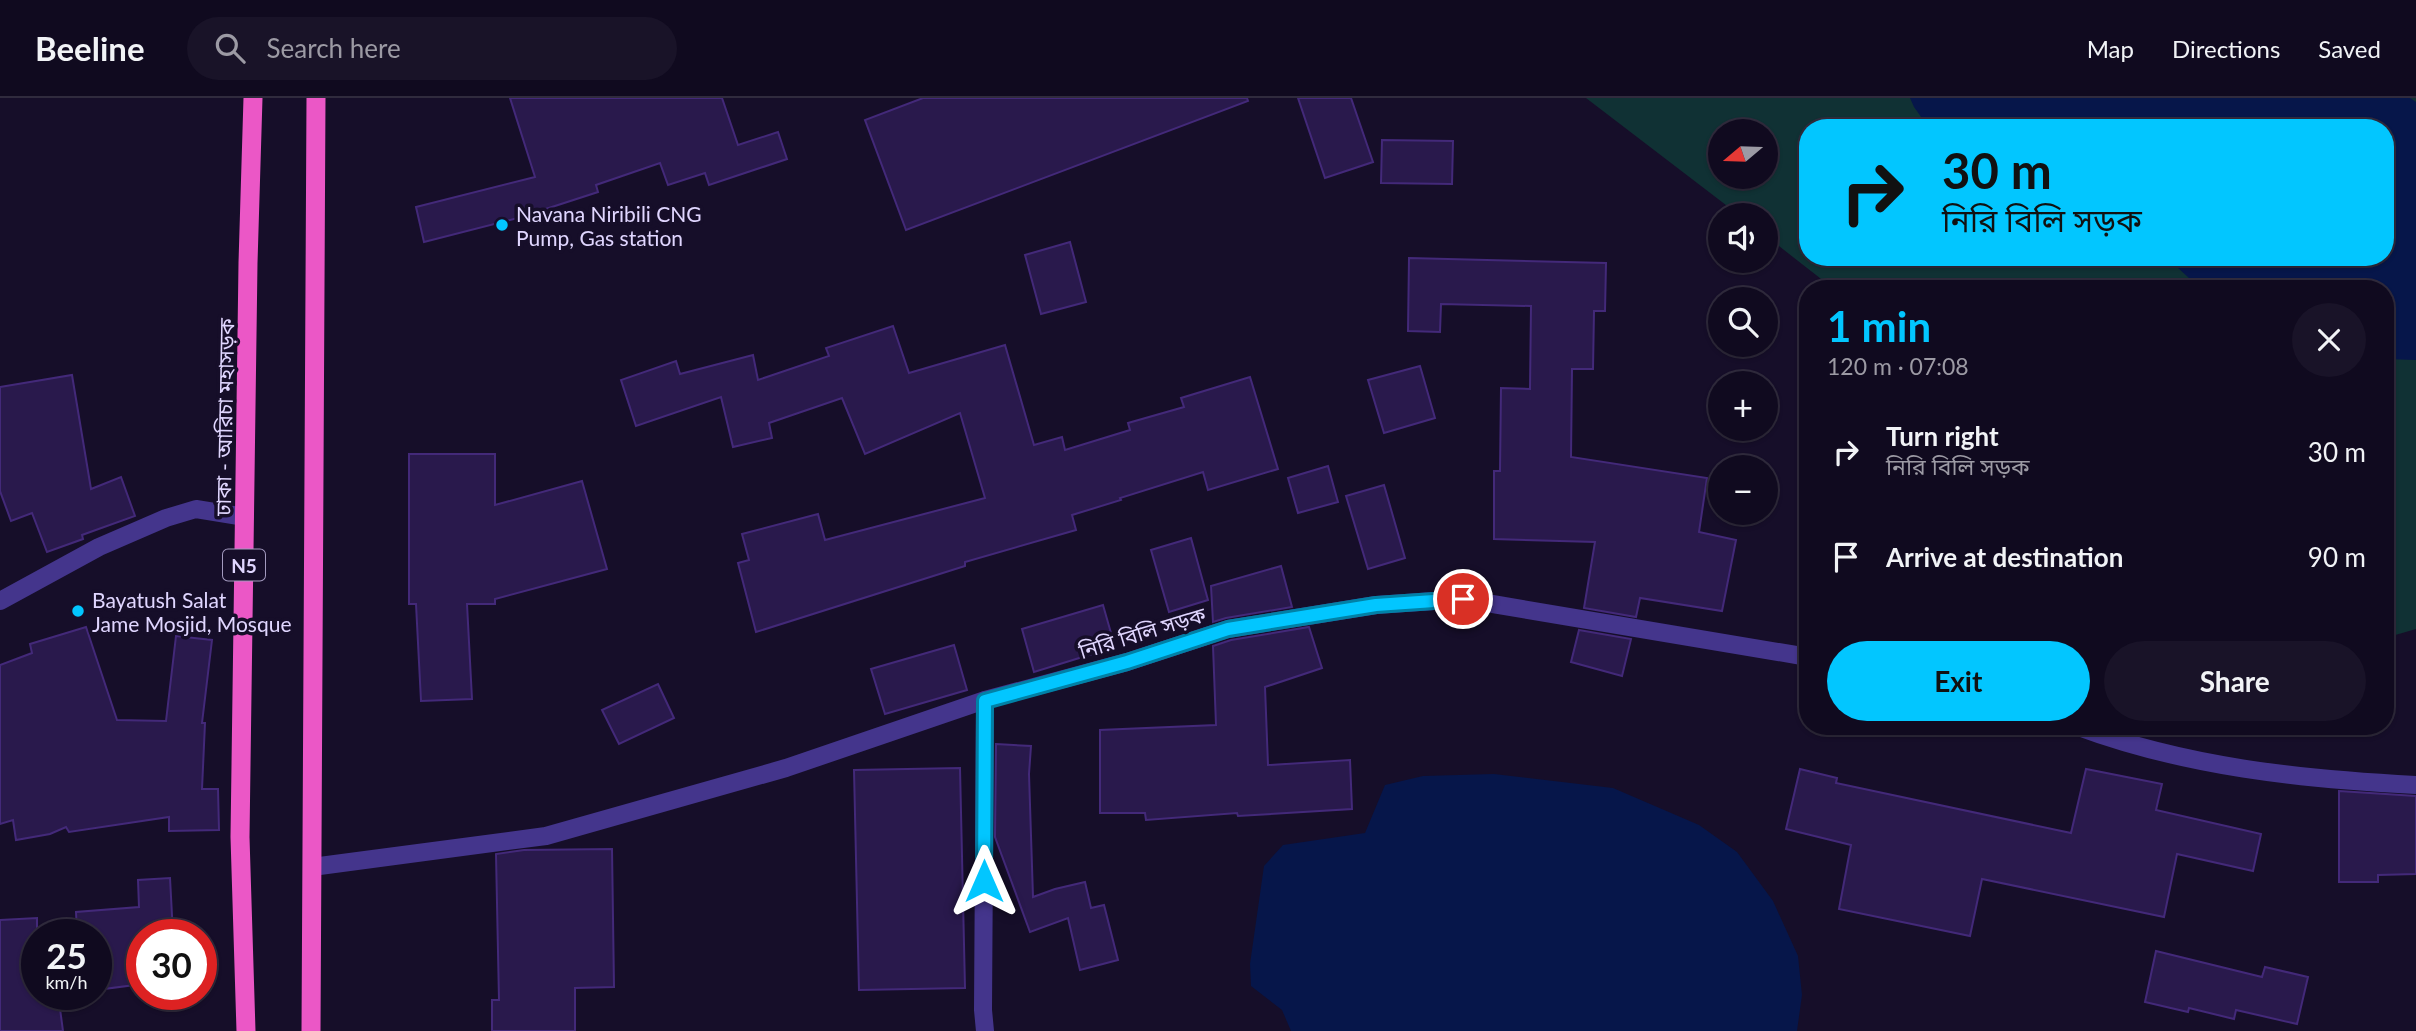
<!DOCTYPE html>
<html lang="en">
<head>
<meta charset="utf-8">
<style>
	body { margin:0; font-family:Lato,"Noto Sans Bengali",sans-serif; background:#191328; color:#f1f3f6; height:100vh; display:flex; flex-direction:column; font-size:26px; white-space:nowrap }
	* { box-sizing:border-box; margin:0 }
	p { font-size:23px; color:#9c9aa4 }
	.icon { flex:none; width:38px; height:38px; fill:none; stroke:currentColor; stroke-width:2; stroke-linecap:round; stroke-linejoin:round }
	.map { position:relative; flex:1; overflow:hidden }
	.sheet { position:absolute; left:1799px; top:182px; width:595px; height:455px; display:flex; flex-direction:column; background:#100a1f; border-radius:28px; box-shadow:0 2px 5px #0004,0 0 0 2px #302b3d }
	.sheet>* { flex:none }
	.hud { position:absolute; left:1799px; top:21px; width:595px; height:147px; border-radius:28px; box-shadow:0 2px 5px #0004,0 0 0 2px #302b3d; background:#02c6ff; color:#111; overflow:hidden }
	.needle { width:46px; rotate:251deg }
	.fabs { position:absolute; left:1708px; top:21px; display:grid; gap:14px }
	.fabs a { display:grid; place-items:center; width:70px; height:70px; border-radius:50%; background:#100a1f; box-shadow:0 2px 5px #0004,0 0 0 2px #302b3d; font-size:35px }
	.speed { position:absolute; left:21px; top:821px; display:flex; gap:14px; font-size:35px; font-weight:700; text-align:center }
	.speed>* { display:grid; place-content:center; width:91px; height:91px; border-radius:50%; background:#100a1f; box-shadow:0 2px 5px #0004,0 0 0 2px #302b3d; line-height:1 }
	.speed small { font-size:18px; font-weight:400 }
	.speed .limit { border:10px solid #d22; background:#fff; color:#111 }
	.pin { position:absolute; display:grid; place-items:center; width:60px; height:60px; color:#fff; margin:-30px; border:4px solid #fff; border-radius:50%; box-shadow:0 2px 7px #0007 }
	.me { position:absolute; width:77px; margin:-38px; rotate:0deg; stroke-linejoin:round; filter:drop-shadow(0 0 5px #0008) }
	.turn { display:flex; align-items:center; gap:24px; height:147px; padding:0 28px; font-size:32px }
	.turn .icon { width:91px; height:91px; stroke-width:2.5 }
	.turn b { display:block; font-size:49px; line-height:60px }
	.round { display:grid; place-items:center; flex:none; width:74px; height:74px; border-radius:37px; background:#191328 }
	.headline { display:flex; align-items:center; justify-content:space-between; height:119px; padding:0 28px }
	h1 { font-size:42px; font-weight:700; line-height:52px; color:#02c6ff }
	.button { display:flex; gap:14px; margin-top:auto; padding:14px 28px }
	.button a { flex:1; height:80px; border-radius:42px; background:#02c6ff; color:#111; font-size:28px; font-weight:700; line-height:80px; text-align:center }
	.button a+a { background:#191328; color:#f1f3f6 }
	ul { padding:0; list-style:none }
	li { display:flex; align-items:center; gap:21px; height:105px; padding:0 28px }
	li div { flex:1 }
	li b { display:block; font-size:26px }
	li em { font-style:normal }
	header { display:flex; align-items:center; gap:42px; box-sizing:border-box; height:98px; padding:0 35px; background:#100a1f; border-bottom:2px solid #302b3d }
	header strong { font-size:33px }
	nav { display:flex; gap:38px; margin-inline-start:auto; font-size:24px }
	.search { width:490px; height:63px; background:#191328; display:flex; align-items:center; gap:18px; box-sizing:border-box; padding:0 24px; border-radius:38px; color:#9c9aa4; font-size:26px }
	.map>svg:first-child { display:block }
	.green { fill:#103134; fill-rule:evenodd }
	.water { fill:#06164a }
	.building { fill:#29194c; stroke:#432979; stroke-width:2 }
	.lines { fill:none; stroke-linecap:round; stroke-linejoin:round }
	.minor { stroke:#44358c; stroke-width:18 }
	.trunk { stroke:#eb57c6; stroke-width:19 }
	.route-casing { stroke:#0181a6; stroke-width:18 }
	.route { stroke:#02c6ff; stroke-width:12 }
	.poi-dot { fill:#02c6ff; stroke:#160e29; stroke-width:2.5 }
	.labels { text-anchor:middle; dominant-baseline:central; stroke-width:7; stroke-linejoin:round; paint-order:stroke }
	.shield { fill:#160e29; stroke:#a39abf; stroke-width:2 }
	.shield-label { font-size:19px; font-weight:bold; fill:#e0d6ff }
	.poi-label { font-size:21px; fill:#e0d6ff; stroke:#160e29; text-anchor:start }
	.street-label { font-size:21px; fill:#e0d6ff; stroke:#160e29 }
</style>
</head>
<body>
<header>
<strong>Beeline</strong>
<div class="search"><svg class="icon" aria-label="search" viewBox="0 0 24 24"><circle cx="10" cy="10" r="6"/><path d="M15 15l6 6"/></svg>Search here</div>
<nav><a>Map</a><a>Directions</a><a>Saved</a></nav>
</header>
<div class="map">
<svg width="2416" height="933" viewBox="0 0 2416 933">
	<rect width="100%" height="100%" fill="#160e29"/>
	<path class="green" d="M1586,0H2416V531L2385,540V191H1834L1766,138V117H1739ZM1808,30H2385V159H1808ZM1720,33H1766V79H1720Z"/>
	<g class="water">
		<path d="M1910,0H2410L2416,4V262L2385,261V191H2201L2166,159H2385V30H1929L1914,9Z"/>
		<path d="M1494,676L1613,690L1699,727L1737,754L1773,803L1798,858L1802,897L1797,933H1291L1282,912L1251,888L1250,866L1264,768L1283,747L1365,735L1385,687L1423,678Z"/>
	</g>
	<g class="building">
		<path d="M510,0H722L738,47L778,34L787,61L709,87L705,75L668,87L660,65L596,87L598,94L518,120L424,144L416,109L535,79Z"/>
		<path d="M923,0H1247L1248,3L906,132L865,22Z"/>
		<path d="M1298,0H1351L1373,64L1325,80Z"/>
		<path d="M1382,42L1453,43L1452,86L1381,85Z"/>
		<path d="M1070,144L1086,204L1041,216L1025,157Z"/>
		<path d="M1409,160L1606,165L1605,213H1594L1593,271H1572L1571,359L1707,380L1699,434L1736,442L1722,513L1640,500L1636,519L1584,510L1595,444L1494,441V373H1500L1501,290L1530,291L1531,208L1441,206L1440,234L1408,233Z"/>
		<path d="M893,228L909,275L1005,247L1034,347L1062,339L1065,352L1130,332L1128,325L1184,309L1181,300L1250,279L1278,371L1208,392L1203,374L1120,400L1121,402L1072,417L1076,432L965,464V468L756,534L738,465L749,462L742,436L818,416L825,442L985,400L960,315L865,356L842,300L769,325L772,340L733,349L721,299L636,328L621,282L676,263L680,276L753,257L758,282L829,258L826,250Z"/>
		<path d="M1420,268L1435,320L1384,335L1368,282Z"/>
		<path d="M72,277L91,391L121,379L135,418L82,437L83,441L47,454L32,415L11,423L0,393V289Z"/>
		<path d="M409,356H495V407L582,383L607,471L495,501V506H467L472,601L421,603L416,506H409Z"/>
		<path d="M1328,368L1338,404L1298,415L1288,380Z"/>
		<path d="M1384,387L1405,460L1368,471L1346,398Z"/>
		<path d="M1191,440L1208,502L1169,514L1151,452Z"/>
		<path d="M1281,468L1292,509L1226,520L1213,524L1211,488Z"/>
		<path d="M1103,507L1115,549L1034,574L1022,531Z"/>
		<path d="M86,529L117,622L166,623L176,538L212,542L202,625H205L202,691H218L219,732L169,733V719L69,734L66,729L50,736L16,742L13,722L0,726V567L32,555L30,546Z"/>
		<path d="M1309,529L1322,570L1265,589L1268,667L1350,662L1352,711L1238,718L1237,715L1146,722L1145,715H1100V632L1216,627L1213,548L1231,542Z"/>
		<path d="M1579,532L1631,541L1622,578L1571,564Z"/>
		<path d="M954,547L967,592L885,616L871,571Z"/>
		<path d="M658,586L674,620L619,646L602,612Z"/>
		<path d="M996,646L1031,648L1029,676L1033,799L1055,791L1085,784L1091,810L1104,807L1118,862L1080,872L1068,820L1030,834L995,739Z"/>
		<path d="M960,670L965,890L859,892L854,672Z"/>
		<path d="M1800,671L1837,680L1836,685L2071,735L2086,671L2162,686L2156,712L2261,736L2253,773L2177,756L2164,819L1982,781L1970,838L1839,811L1851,747L1786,731Z"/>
		<path d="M2339,693L2416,698V776L2378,777V784H2339Z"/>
		<path d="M612,751L614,889L575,890V933H492V902H499L496,756L524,752Z"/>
		<path d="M170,780L173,836H142V886L96,892V836H77L76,814L139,809L138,782Z"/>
		<path d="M37,820V896H58L63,933H0V822Z"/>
		<path d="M2156,853L2262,879L2265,869L2308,879L2297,926L2236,912L2234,921L2189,910L2188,914L2145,904Z"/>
	</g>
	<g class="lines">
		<g class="minor">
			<path d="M0,503L99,449L166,420L196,411L245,419"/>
			<path d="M985,602L983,912L985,933"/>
			<path d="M2076,628C2186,669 2300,681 2416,687"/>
			<path d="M312,769L546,738L786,670L985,602L1127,564L1228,531L1376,507L1463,501L1808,559"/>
		</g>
		<g class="trunk">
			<path d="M246,933L240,739L248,165L253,0"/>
			<path d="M311,933L316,0"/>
		</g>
	</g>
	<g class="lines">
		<g class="route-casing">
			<path id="route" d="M984,783L985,603L1127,564L1228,531L1376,507L1463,501"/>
		</g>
		<use href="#route" class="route"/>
	</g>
	<g class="poi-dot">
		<circle cx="502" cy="127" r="7"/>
		<circle cx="78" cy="513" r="7"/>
	</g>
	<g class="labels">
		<rect class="shield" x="223" y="451.5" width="42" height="31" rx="5"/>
		<g class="shield-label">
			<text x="244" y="467">N5</text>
		</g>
		<g class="poi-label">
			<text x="516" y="115">Navana Niribili CNG<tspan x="516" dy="24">Pump, Gas station</tspan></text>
			<text x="92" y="501">Bayatush Salat<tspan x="92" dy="24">Jame Mosjid, Mosque</tspan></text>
		</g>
		<g class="street-label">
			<text transform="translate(224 319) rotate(-89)">ঢাকা - আরিচা মহাসড়ক</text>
			<text transform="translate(1142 534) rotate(-17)">নিরি বিলি সড়ক</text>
		</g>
	</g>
</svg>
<div class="fabs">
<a><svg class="needle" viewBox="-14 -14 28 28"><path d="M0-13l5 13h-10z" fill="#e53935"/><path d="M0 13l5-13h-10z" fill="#9c9aa4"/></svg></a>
<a><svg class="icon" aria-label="sound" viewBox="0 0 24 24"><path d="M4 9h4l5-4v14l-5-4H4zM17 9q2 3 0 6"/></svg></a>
<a><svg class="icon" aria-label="search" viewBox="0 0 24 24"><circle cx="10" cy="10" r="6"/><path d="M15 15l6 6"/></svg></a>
<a>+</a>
<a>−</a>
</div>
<div class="speed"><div>25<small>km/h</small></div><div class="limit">30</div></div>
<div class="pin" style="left:1463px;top:501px;background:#d93025"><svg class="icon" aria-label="arrive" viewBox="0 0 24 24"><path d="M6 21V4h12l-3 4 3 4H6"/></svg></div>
<svg class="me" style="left:984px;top:783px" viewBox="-20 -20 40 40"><path d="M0-17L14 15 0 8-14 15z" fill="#02c6ff" stroke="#fff" stroke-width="4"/></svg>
<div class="hud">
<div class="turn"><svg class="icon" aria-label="right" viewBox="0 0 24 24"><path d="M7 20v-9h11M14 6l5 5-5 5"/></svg><div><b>30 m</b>নিরি বিলি সড়ক</div></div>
</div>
<section class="sheet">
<div class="headline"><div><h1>1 min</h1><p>120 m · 07:08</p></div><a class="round"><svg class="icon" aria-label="close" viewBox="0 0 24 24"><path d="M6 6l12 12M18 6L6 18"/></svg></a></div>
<ul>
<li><svg class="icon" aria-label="right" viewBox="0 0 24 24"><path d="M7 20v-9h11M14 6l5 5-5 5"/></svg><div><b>Turn right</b><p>নিরি বিলি সড়ক</p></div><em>30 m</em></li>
<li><svg class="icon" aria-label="arrive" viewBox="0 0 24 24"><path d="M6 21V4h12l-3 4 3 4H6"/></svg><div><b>Arrive at destination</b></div><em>90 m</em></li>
</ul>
<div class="button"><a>Exit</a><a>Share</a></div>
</section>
</div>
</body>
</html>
